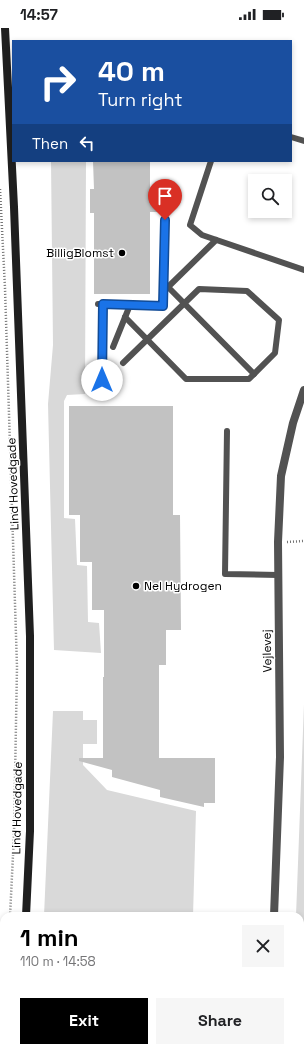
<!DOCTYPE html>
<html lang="en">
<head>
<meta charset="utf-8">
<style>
	body { margin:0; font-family:"Space Grotesk",sans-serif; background:#f6f6f6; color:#202124; height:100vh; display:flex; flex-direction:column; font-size:15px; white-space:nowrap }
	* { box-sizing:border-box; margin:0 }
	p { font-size:13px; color:#757577 }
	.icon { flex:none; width:22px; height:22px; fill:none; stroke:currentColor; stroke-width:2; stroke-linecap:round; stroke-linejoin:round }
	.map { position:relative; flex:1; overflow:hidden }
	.side { position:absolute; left:0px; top:884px; width:304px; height:140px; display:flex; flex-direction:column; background:#fff; border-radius:12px 12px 0 0; box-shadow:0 2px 6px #0003 }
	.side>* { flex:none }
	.hud { position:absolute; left:12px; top:12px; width:280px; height:122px; border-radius:0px; box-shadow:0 2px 6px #0003; background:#1a4fa0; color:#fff; overflow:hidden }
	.tools { position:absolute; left:248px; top:146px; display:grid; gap:8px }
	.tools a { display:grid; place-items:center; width:44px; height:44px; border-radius:0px; background:#fff; box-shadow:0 2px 6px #0003; font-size:20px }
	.pin { position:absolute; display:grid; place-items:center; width:34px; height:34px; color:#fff; margin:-41px -17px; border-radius:50% 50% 50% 0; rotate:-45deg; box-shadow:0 0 4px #0007 }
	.pin .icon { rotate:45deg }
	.me { position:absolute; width:44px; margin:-22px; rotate:0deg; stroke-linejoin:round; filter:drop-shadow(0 0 3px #0008) }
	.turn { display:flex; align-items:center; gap:14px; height:84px; padding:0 20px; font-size:18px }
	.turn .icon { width:52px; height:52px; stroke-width:2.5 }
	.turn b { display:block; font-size:28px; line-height:34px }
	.then { display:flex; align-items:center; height:38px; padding:0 20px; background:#0003; gap:8px; font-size:15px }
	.round { display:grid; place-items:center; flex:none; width:42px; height:42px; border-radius:0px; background:#f6f6f6 }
	.headline { display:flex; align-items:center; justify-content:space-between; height:68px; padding:0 20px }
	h1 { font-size:24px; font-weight:700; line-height:30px; color:#000 }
	.button { display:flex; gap:8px; margin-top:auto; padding:8px 20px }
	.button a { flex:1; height:46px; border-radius:0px; background:#000; color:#fff; font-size:16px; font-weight:700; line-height:46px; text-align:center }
	.button a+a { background:#f6f6f6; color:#202124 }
	.status { display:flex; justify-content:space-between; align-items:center; height:28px; padding:0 20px; background:#fff; direction:ltr }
	.status svg { height:11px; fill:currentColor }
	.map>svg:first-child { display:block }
	.green { fill:#d9d9d9 }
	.building { fill:#c2c2c2 }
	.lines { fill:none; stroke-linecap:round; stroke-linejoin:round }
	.path { stroke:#747474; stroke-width:2.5; stroke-dasharray:1 2; stroke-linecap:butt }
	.lane { stroke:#525252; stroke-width:6 }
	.street { stroke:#525252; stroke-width:8 }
	.secondary { stroke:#1f1f1f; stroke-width:8 }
	.route-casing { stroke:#114b97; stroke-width:10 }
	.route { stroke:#1a73e8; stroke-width:7 }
	.poi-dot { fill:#000; stroke:#fff; stroke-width:1.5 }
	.labels { text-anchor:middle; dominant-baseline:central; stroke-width:3; stroke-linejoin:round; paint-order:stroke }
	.poi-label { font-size:12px; fill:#000; stroke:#fff; text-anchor:end }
	.street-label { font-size:12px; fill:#000; stroke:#fff }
</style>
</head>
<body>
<div class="status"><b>14:57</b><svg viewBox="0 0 49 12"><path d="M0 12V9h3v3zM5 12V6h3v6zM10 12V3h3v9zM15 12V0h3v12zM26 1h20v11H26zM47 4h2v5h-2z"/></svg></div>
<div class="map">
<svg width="304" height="1024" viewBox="0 0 304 1024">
	<rect width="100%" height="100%" fill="#fff"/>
	<g class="green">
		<path d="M51,133H86L85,366L67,367L64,373V490L75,491L77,537L87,538L88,594L99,595L101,625L54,622L48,376L53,317Z"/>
		<path d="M304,676V1024H292L291,1020H300V888H296Z"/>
		<path d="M53,683H83V692H97V716H83V737L107,762L196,783L193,888H44Z"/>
		<path d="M27,1020H83L82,1024H27Z"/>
		<path d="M160,1020H211V1024H188Z"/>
	</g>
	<g class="building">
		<path d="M93,133H150V161H172V184H150V266H94V185H90V161H94Z"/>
		<path d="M69,378H173V487H180L181,602H166V637H159V730H215V775H204V779L160,769V762L112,749V742L79,733V730H103V649H104V582H92V534H80V487H69Z"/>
	</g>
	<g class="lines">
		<g class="path">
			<path d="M0,161L5,260L17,639L14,807L10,888"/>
			<path d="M287,514L304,513"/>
			<path d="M0,1002L4,975"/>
			<path d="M246,1024L247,1020"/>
			<path d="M283,1024L284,1020"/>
		</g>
		<g class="lane">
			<path d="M291,109L304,113"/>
			<path d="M211,133L190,197L202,207L304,242"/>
			<path d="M216,212L168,259L254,346"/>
			<path d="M98,276L163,278L165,192"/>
			<path d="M113,319L130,277"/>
			<path d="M123,335L199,261L247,263L279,292L275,325L249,351H186L125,289"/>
			<path d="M102,352L103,276"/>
			<path d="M227,403L225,546L278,547"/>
			<path d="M220,1024L221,1020"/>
		</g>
		<g class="street">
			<path d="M274,888L280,729L278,514L281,448L293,395L304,362"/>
			<path d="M265,1024V1020"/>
		</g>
		<g class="secondary">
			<path d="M5,0L14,179L30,608V803L26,888"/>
			<path d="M12,1024L13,1020"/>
		</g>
	</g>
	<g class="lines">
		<g class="route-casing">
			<path id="route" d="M102,352L103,276L163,278L165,192"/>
		</g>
		<use href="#route" class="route"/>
	</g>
	<g class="poi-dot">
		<circle cx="122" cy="225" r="4"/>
		<circle cx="136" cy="558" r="4"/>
	</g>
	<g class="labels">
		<g class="poi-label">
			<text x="114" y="225">BilligBlomst</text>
			<text x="144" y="558" text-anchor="start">Nel Hydrogen</text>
		</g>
		<g class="street-label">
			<text transform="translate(13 456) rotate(-92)">Lind Hovedgade</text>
			<text transform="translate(267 623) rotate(-91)">Vejlevej</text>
			<text transform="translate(17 780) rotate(-89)">Lind Hovedgade</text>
		</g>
	</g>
</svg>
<div class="tools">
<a><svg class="icon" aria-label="search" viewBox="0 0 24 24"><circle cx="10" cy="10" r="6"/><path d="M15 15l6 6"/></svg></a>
</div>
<div class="pin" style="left:165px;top:192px;background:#d93025"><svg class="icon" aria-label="arrive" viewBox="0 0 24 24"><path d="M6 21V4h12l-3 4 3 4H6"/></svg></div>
<svg class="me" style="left:102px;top:352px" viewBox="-20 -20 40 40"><circle r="19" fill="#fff"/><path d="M0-13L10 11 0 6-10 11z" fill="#1a73e8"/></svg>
<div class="hud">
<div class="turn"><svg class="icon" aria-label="right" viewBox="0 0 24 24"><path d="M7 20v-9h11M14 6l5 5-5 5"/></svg><div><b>40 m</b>Turn right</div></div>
<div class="then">Then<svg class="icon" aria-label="left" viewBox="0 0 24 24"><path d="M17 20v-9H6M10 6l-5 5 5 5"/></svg></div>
</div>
<section class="side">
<div class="headline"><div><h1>1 min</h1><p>110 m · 14:58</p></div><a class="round"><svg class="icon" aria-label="close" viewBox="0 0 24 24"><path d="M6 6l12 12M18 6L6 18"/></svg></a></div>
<div class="button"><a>Exit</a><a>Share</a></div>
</section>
</div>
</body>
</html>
